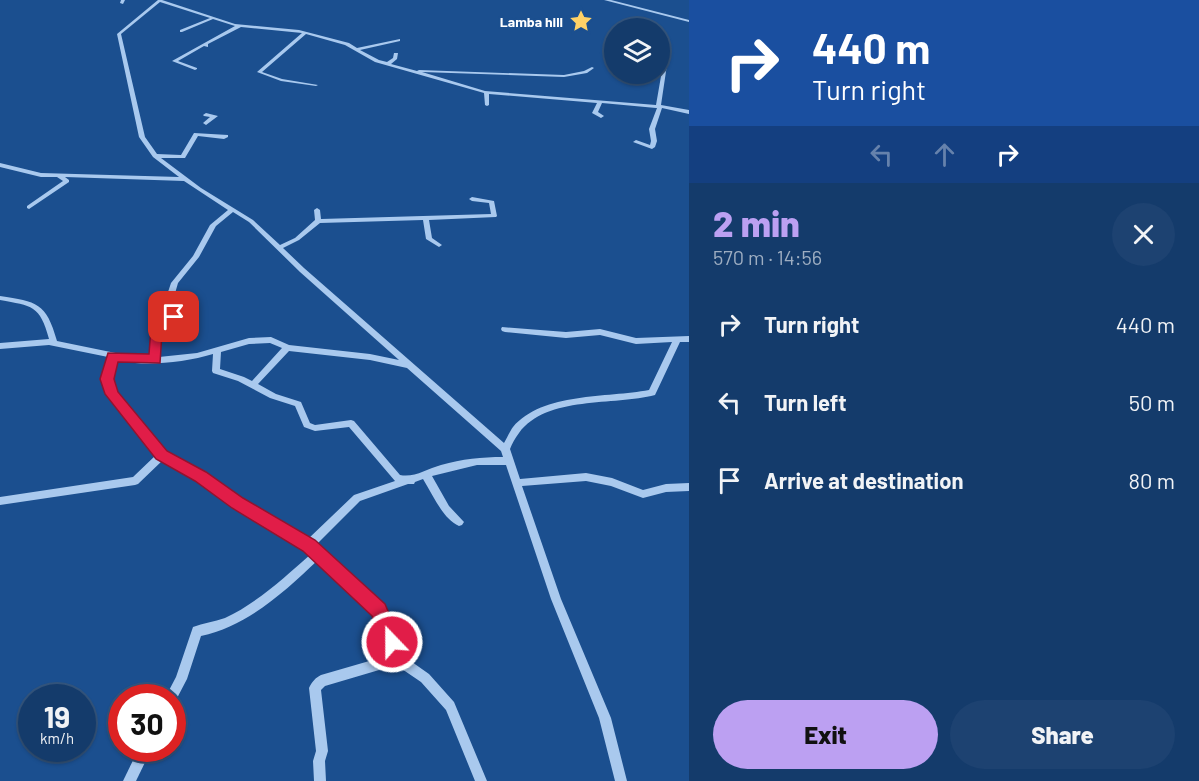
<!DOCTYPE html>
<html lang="en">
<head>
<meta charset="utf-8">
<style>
	body { margin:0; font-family:Barlow,sans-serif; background:#1d4271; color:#f1f3f6; height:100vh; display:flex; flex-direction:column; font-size:22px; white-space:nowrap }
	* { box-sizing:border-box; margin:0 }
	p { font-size:20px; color:#9dadc1 }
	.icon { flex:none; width:33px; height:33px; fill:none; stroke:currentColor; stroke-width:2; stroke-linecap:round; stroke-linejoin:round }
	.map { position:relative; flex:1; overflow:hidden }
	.panel { display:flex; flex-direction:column; background:#143b6b; width:510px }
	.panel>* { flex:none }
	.guide { background:#1a4fa0; color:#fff; overflow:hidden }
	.controls { position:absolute; left:604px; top:18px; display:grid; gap:12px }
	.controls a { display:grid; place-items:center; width:66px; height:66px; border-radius:50%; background:#143b6b; box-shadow:0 2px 4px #0004,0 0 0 2px #33557e; font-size:30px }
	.speed { position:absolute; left:18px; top:684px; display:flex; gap:12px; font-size:30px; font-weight:700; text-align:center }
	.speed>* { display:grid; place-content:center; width:78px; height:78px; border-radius:50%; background:#143b6b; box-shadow:0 2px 4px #0004,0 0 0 2px #33557e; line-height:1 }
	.speed small { font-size:15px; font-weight:400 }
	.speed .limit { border:9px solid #d22; background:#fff; color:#111 }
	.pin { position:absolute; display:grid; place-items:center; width:51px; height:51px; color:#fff; margin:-26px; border-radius:12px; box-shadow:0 3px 9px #0006 }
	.me { position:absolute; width:66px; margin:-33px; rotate:338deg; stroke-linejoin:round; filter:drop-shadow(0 0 4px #0008) }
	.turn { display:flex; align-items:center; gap:21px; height:126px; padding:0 24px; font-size:27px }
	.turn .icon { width:78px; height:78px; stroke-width:2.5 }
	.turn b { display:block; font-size:42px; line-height:51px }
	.lanes { display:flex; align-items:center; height:57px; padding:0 24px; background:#0003; justify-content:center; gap:30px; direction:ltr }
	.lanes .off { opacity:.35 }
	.round { display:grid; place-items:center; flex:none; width:63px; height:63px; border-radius:32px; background:#1d4271 }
	.overview { display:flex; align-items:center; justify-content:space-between; height:102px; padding:0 24px }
	h1 { font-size:36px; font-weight:800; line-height:45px; color:#bca0f2 }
	.cta { display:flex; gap:12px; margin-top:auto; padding:12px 24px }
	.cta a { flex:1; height:69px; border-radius:36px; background:#bca0f2; color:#111; font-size:24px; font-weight:800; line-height:69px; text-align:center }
	.cta a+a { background:#1d4271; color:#f1f3f6 }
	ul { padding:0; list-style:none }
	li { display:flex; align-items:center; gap:18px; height:78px; padding:0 24px }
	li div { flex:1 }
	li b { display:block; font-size:22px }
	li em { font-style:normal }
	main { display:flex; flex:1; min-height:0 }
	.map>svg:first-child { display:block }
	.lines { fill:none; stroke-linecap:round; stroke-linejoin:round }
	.minor { fill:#a9c9ee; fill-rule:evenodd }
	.route { fill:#e11d48; stroke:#92132f; stroke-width:1.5 }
	.labels { text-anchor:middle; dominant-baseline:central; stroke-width:4.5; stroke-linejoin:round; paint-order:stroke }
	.far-poi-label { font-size:14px; font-weight:bold; fill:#fff; stroke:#1b4f8f; text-anchor:end }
</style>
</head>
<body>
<main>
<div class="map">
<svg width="689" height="781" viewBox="0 0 689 781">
	<rect width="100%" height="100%" fill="#1b4f8f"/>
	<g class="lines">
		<g class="minor">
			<path d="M121,0H125L123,4L120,3Z"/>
			<path d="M158,0H162L235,24L299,30L349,43L357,48L400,39V41L360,50L379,60L387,62L393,58L394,53H398L397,59L391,64L417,71L419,70L564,75L584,71L592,67L594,68L587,73L564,77L422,72L485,91L656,105L664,59L660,58V56L668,58L661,105L689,110V114L662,108L655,129L657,141L655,147L652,149L633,142L636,140L650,145L651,141L649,129L657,108H656L602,103L598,112L604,116L601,118L592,113L597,103L489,94V105L487,106L485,105L484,93L375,62L345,45L306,34L262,72L282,79L318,85L316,86L281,81L257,72L302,33L241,27L208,44V47L204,46L178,61L197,68V69L195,70L172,61L235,26L213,19L182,32H180V30L210,18L160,2L121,34L145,137L157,154L181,155L194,133L228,135V137L224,139L198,136L185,158H161L201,188L253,220L280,245L295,238L315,220L314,210L317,208L320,210L321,219L491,214L489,203L472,201L469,199L472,197L494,201L497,216L496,217L429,220L432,238L442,245L439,247L426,239L423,220L320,223L299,240L283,248L304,268L504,443C507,438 510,431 513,427C543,392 607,398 649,390L672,342L636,344L600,335L566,338L505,332L502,331L501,329L502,327L566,332L600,329L636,338L689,336V342H680L655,395C614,406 547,395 519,433C515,438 512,444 510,449L520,479L586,473L612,478L643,490L666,484L689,483V491L666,492L643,498L611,486L586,481L522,486L561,599L611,718L627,781H615L599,718L551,599L506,465H477L432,476L449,506L464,522L462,525L459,526C442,518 433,495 423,479L415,482L414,484H408L360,501L316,545L382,606L392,625L402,655L429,674L454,702L487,781H475L446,710L421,682L396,665L325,686L321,690L328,751L325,761L326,781H314L313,761L316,751L309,688C312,682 315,678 321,675L390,655L382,627L374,614L318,560C284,592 248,626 201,636L187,679L175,702L172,703V698H165L176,677L193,627C203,623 214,622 225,618C257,603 285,577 311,554L305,548L234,506L198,479L163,460L138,484L135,485L0,505V497L133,477L156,455L107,394L103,379L108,357L49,345L0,349V343L49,339C40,305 32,306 0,300V296C37,302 46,302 57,341L135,357H151V331L170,316L164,304L171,283L193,256L210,225L228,210L184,181L65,177L69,180V182L29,209L27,208V206L63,181L57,177H41L0,167V163L41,173L179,177L153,157L139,137L117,34ZM233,212L249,222L300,272L399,360L370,354L289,345L271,337L249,338L197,353L159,357V332L178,317L172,304L178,283L199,257L216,226ZM270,343L282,348L252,381L244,377L220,369L221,352L249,344ZM289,351L370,360L407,368L501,451L503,457C482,457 462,459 441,465C427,469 414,478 400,475L354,421L351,420L315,425L310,423L301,402L276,394L258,384ZM213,354L212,371L213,373L238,381L270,398L295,406L304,427L315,431L349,427L395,481L354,495L308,539L240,500L204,473L165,452L115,393L111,379L116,359C122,360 128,362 135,363C159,365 190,361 213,354Z"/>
			<path d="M604,0H611L689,20V22Z"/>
			<path d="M206,113L218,116L206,125L203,123L210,117L204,116L203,115Z"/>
			<path d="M139,748H152L136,781H123Z"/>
		</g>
	</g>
	<path class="route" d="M174,313L180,317L162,333L160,363L118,362L114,379L118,392L167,451L206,472L243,498L315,540L385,604L401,642L398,649L392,651L385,649L372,616L303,551L232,508L195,481L156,459L105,394L100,379L108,353L149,354L151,328Z"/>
	<defs>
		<g id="sight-bare" transform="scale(1.8)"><path d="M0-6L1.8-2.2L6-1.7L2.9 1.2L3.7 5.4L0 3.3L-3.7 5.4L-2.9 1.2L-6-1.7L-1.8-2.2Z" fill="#ffd166" stroke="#1b4f8f" stroke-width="2.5" paint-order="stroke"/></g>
	</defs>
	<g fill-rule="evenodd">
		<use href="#sight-bare" x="581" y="21"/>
	</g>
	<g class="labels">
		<g class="far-poi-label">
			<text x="563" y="21">Lamba hill</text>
		</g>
	</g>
</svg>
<div class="controls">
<a><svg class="icon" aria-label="layers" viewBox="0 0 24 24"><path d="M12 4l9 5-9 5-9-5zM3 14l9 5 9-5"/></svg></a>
</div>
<div class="speed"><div>19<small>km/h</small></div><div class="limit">30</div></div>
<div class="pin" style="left:174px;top:317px;background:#d93025"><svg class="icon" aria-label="arrive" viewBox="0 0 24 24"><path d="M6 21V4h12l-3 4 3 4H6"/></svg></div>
<svg class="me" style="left:392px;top:642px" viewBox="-20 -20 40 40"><circle r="17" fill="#e11d48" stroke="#fff" stroke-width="3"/><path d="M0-11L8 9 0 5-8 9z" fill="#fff"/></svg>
</div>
<section class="panel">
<div class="guide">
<div class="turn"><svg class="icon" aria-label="right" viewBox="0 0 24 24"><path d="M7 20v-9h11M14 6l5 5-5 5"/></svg><div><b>440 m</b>Turn right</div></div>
<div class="lanes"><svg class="icon off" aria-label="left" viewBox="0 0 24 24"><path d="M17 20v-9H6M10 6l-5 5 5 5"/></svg><svg class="icon off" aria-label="ahead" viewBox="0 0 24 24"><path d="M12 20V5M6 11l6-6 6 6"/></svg><svg class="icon" aria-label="right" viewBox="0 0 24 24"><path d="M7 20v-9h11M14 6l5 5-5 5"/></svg></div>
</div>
<div class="overview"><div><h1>2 min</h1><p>570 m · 14:56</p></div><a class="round"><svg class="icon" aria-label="close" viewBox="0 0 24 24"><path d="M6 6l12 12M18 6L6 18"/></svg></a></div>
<ul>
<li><svg class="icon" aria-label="right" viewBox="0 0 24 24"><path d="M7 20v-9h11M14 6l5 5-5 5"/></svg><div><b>Turn right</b></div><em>440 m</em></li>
<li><svg class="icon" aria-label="left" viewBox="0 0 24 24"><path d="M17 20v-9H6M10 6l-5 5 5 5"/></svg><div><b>Turn left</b></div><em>50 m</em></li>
<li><svg class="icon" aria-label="arrive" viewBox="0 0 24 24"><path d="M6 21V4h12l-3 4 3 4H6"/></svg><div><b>Arrive at destination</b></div><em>80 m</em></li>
</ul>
<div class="cta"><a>Exit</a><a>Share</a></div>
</section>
</main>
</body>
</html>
